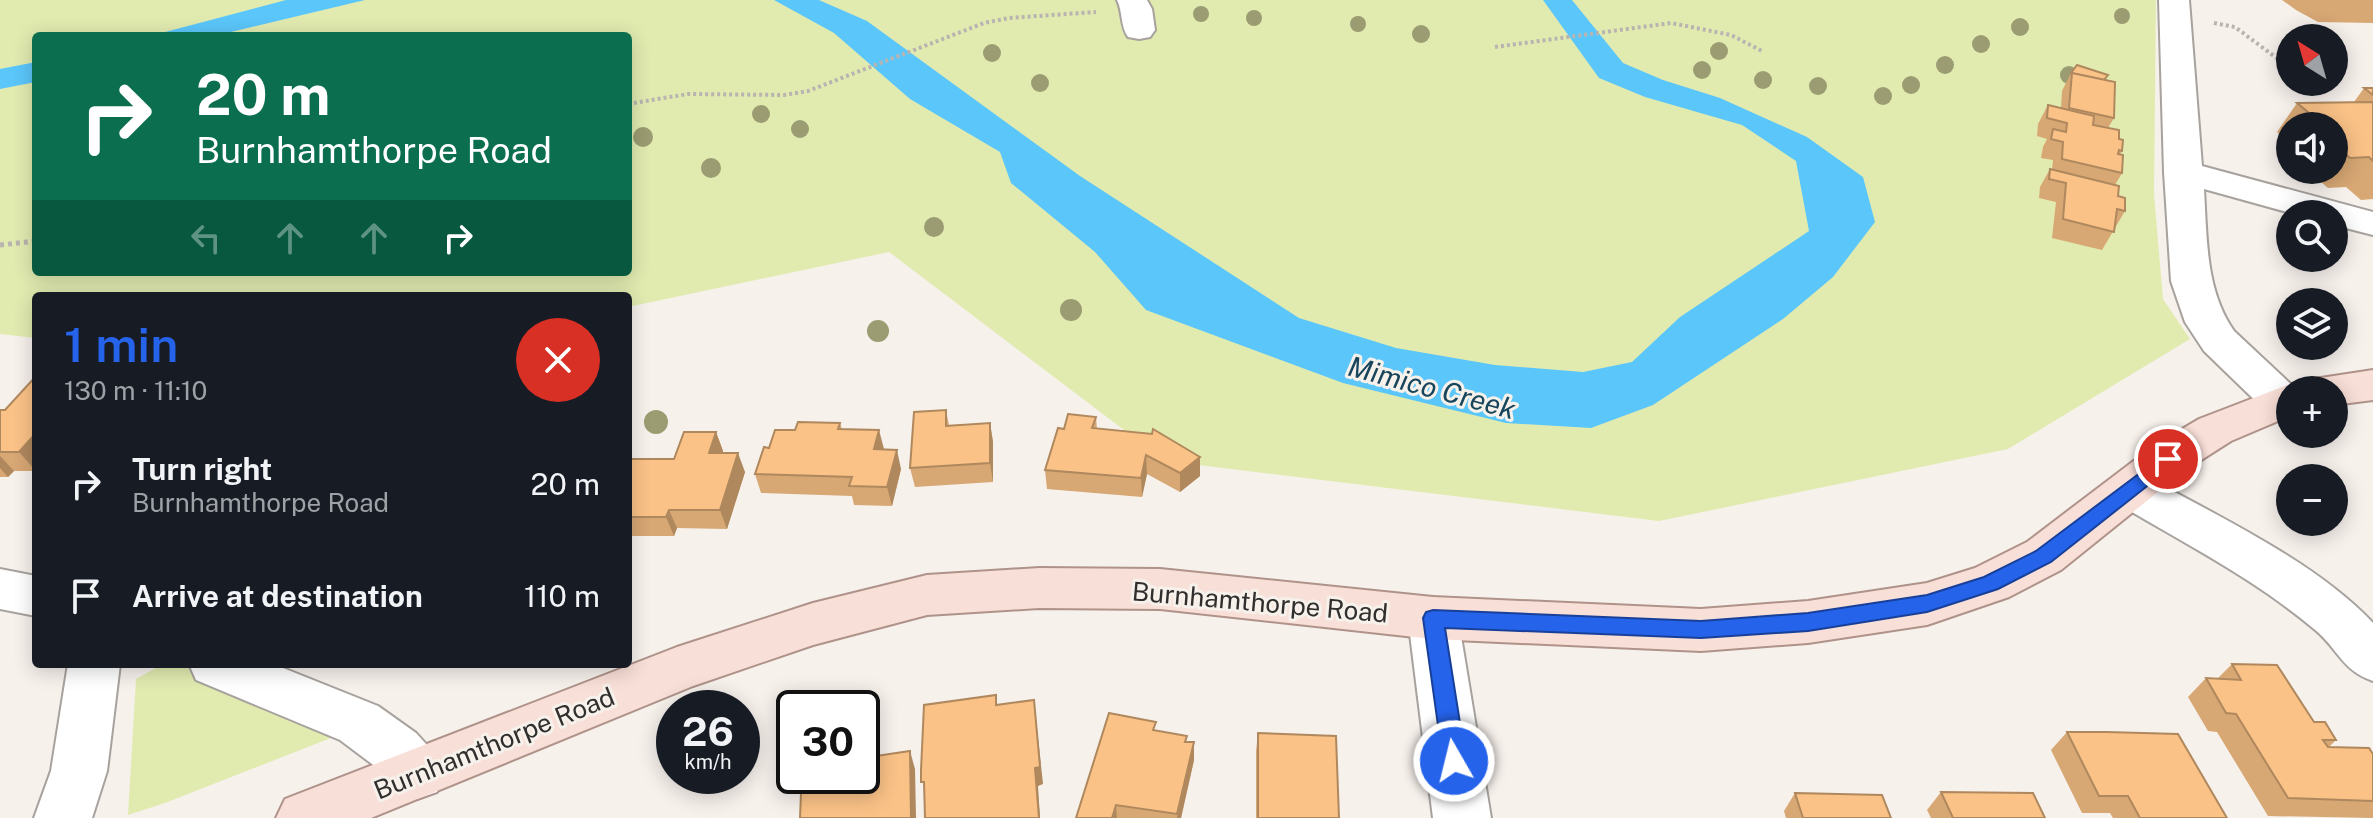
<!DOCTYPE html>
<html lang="en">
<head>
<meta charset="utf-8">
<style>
	body { margin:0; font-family:"Public Sans",sans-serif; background:#242831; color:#f1f3f6; height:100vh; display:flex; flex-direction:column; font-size:30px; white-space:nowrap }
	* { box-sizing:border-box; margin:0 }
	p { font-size:26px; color:#9ea1a6 }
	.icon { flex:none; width:44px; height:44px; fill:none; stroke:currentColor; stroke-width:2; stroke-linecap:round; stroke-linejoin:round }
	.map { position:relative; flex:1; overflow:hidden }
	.panel { position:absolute; left:32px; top:292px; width:600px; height:376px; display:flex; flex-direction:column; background:#171b24; border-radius:8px; box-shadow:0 4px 20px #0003 }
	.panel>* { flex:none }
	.hud { position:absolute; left:32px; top:32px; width:600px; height:244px; border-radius:8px; box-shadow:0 4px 20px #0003; background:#0b6e4f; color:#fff; overflow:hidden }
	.needle { width:52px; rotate:323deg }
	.fabs { position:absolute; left:2276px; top:24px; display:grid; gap:16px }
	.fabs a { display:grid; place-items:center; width:72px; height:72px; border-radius:50%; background:#171b24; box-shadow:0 4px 20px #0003; font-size:40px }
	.speed { position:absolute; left:656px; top:690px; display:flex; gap:16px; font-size:40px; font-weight:700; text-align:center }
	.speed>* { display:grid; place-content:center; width:104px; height:104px; border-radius:50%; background:#171b24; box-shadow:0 4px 20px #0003; line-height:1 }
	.speed small { font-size:20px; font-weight:400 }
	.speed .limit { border:4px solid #111; border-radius:12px; background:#fff; color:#111 }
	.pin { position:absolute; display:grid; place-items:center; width:68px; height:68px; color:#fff; margin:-34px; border:4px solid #fff; border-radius:50%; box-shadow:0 2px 8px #0007 }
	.me { position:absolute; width:88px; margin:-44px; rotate:352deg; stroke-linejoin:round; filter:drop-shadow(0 0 6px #0008) }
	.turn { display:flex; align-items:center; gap:28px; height:168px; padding:0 32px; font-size:36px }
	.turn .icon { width:104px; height:104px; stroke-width:2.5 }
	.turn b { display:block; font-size:56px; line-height:68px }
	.lanes { display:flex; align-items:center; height:76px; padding:0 32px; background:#0003; justify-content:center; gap:40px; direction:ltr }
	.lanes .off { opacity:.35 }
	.round { display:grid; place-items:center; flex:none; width:84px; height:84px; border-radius:42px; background:#242831 }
	.summary { display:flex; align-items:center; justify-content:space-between; height:136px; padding:0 32px }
	h1 { font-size:48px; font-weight:600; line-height:60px; color:#2563eb }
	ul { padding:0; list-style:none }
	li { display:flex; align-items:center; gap:24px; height:112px; padding:0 32px }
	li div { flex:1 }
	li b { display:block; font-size:30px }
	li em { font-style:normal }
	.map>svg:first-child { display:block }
	.green { fill:#e1ebb0; fill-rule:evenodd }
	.water { fill:#5bc6fa }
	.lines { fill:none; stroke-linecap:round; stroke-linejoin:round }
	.minor-casing { stroke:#a7a29d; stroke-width:4 }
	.major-casing { stroke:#af938a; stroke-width:4 }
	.path-far1 { stroke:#b9b4b0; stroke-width:4; stroke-dasharray:3 3; stroke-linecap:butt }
	.path { stroke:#b9b4b0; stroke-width:5; stroke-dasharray:4 4; stroke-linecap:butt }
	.minor { fill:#fff; fill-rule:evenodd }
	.major { fill:#f8dfd7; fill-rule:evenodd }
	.tree { fill:#9b9c71 }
	.wall { fill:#d7a774 }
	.shaded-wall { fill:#af885e }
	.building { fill:#fac287; stroke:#af885e; stroke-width:2 }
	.route { fill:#2563eb; stroke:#184099; stroke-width:2 }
	.labels { text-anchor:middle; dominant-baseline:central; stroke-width:6; stroke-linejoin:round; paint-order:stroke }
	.street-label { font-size:26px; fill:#312f2d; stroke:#f7f1ec }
	.water-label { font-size:28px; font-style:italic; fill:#18455b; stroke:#f7f1ec }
</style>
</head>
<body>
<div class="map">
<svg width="2373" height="818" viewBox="0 0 2373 818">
	<rect width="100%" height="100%" fill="#f7f1ec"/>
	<g class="green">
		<path d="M0,0H2156L2154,194L2163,299L2190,339L2008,449L1659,521L1165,461L889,252L628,307V296H36V338L0,334ZM36,36H628V272H36Z"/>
		<path d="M163,664H202L359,727L165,803L128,815L136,679Z"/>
	</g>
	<g class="water">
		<path d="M286,0H365L214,36H150Z"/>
		<path d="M774,0H819L867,21L1080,176L1299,318L1396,348L1495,365L1583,372L1632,362L1680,317L1809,231L1796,161L1742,125L1645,97L1599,78L1543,0H1572L1623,63L1663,80L1720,98L1807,137L1863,177L1875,222L1833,277L1783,319L1653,405L1591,428L1506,423L1343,383L1146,310L1095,252L1011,183L1000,152L910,99L834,33Z"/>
		<path d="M36,62V82L0,89V69Z"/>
	</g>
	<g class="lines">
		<g class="minor-casing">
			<g id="minor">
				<path d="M1117,0H1147L1152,9L1155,30L1150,37L1139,39L1128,37C1120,26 1123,12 1117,0Z"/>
				<path d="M2159,0H2189L2202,166L2373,212V235L2334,225V214H2294L2204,189C2207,237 2205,290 2234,331L2297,390H2290V414L2282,416L2267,412L2204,351L2185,322L2171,281L2164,172Z"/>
				<path d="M2132,472L2149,478C2221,518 2317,563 2373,623V681C2341,670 2338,648 2314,629C2255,579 2182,542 2115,502L2109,490L2115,478Z"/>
				<path d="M0,569L36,576V616L0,609Z"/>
				<path d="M1433,597L1451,603L1458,618L1491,818H1433L1408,618L1415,603Z"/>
				<path d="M68,664H120L107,771L92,818H34L51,771Z"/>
				<path d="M189,664H273L378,706L416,733L437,756L445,774L437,792L417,799L397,792L376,767L340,740L196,680Z"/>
			</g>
		</g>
		<g class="major-casing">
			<g id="major">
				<path d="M2373,370V400L2334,405V390H2307L2314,379Z"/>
				<path d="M2290,384L2307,390H2290V416L2231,441L2184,471L2061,570L2009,597L1927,625L1808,643L1701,651L1433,639L1160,609L1039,608L927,615L813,645L693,686L371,818H276L285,799L677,647L813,603L927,575L1039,568L1160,569L1433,597L1701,609L1808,601L1927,583L1975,568L2027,542L2152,447L2199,419Z"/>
			</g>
		</g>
		<g class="path-far1">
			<path d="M2214,23L2235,27L2290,68"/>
			<path d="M1495,47L1671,23L1731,35L1764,52"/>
			<path d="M628,104L688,94L784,95L808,91L984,23L1009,18L1096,12"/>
		</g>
		<path class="path" d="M0,245L36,241"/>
		<use href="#minor" class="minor"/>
		<use href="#major" class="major"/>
	</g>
	<g class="tree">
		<circle cx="1201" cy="14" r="8"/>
		<circle cx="2122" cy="16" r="8"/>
		<circle cx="1254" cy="18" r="8"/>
		<circle cx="1358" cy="24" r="8"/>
		<circle cx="2020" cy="27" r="9"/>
		<circle cx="1421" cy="34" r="9"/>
		<circle cx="1981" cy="44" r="9"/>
		<circle cx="1719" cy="51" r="9"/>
		<circle cx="992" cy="53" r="9"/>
		<circle cx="1945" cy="65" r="9"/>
		<circle cx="1702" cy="70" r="9"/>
		<circle cx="2069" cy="75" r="9"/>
		<circle cx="1763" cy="80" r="9"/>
		<circle cx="1040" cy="83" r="9"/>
		<circle cx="1911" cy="85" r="9"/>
		<circle cx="1818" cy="86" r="9"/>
		<circle cx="1883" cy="96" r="9"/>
		<circle cx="761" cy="114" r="9"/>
		<circle cx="800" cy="129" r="9"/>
		<circle cx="643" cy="137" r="10"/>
		<circle cx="711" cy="168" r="10"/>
		<circle cx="934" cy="227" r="10"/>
		<circle cx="1071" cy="310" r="11"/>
		<circle cx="878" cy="331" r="11"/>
		<circle cx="656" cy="422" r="12"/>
	</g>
	<g class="wall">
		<path d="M2282,0H2373V23L2318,22L2296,10Z"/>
		<path d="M2071,73L2105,80L2114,118L2108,128L2119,139L2122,151L2120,154L2122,173L2115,185L2118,196L2125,211L2102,250L2052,238L2056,202L2039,198L2040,187L2050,169L2052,170L2053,160L2041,158L2043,147L2047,139L2037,136L2038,124L2048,105L2061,108L2062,91Z"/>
		<path d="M2364,88H2373V199L2361,200L2346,187L2328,188L2307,170H2334V126H2290V144L2277,132L2297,103L2354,102Z"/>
		<path d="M36,376V471H14L8,477H0V410H5Z"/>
		<path d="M946,410L949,425L990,423L993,442V482L915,487L910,468Z"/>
		<path d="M1096,417L1097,429L1200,457V476L1180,492L1147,474L1142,497L1047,489L1045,470L1064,429Z"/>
		<path d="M840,423L842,429L884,449L901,469L892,506L854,505L852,496L761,493L755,474L795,430Z"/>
		<path d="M716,432L723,451V453L745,472L727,529L677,528L674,536H628V459H674Z"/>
		<path d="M2232,664L2314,722L2336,740L2329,747L2373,754V818L2268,816L2217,732L2208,731L2188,697L2206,678L2217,679Z"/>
		<path d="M1156,730L1187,742L1194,760L1181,818H1076Z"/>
		<path d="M2067,732L2227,818H2113L2110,813H2082L2051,750Z"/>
		<path d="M1258,733L1339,818H1256V751Z"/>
		<path d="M1941,792L2045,818H1931L1927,810Z"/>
		<path d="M1795,793L1891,818H1786L1784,811Z"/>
	</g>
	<g class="shaded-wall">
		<path d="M990,423L993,442V482L990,463Z"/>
		<path d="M879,430L884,449H874Z"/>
		<path d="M716,432L723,451L716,472L709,453Z"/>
		<path d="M36,433V471L19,452Z"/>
		<path d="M897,450L901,469L892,506L887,487Z"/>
		<path d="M738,453L745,472L727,529L720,510Z"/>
		<path d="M1146,455L1147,474L1142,497L1141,478Z"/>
		<path d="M0,456L14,471L8,477L0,468Z"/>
		<path d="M1200,457V476L1180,492V473Z"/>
		<path d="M669,510L677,528L674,536L666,517Z"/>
		<path d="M1034,700L1043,784L1038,786L1040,818H1039L1035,768Z"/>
		<path d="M1194,742V760L1181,818H1177Z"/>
		<path d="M910,751L915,769L916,818H911Z"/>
		<path d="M1116,805L1117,818H1112Z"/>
	</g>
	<g class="building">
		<path d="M2077,65L2108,75L2104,80L2071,73Z"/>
		<path d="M2072,73L2115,82L2114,118L2069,108Z"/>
		<path d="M2364,88H2373V95Z"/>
		<path d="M2373,102V161L2369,157L2350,158L2334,145V134H2335L2334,133V126H2325L2297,103Z"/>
		<path d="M2048,105L2094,116L2093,125L2119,130V139L2123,140L2122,151L2119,150L2118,154L2123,155L2122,173L2062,159L2063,142L2051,139L2053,129L2066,132L2067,123L2047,118Z"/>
		<path d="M2050,169L2119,186L2118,196L2125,198V211L2117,209L2114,232L2063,219L2066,183L2049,179Z"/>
		<path d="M36,376V433L19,452H0V410H5Z"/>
		<path d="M946,410V426L990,423V463L910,468L914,412Z"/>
		<path d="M1068,414L1096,417L1092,428L1152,434L1153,429L1200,457L1180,473L1146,455L1141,478L1045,470L1058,428L1064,429Z"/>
		<path d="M798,422L840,423L838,429L879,430L874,449L897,450L887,487L849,486L852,477L755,474L764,447L769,448L775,430H795Z"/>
		<path d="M684,432H716L709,453H738L720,510H669L666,517H628V459H674Z"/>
		<path d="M2232,664L2277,665L2314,722H2325L2336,740H2323L2328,747L2369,748L2373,754V801L2288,798L2236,714L2226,713L2206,678L2241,680Z"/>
		<path d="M996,695V705L1034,700L1040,767L1035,768L1039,818H925L924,782H921V770L924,705Z"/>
		<path d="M1109,713L1156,722L1153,730L1187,736L1185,742H1194L1177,814L1116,805L1112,818H1076Z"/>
		<path d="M2067,732H2107L2178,734L2227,818H2140L2128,796H2099Z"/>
		<path d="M1258,733L1336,736L1339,818H1258Z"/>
		<path d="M910,751L911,818H800L801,793L857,785V776H862V758Z"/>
		<path d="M1941,792L2033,793L2045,818H1953Z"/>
		<path d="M1795,793L1882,795L1891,818H1803Z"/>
	</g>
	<path class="route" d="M2168,452L2178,459L2175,464L2051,562L1998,589L1927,612L1808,631L1701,638L1445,628L1466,761L1462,768L1454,771L1446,768L1443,761L1423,618L1426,612L1433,610L1701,621L1808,613L1927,595L1984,577L2036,551Z"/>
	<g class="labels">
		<g class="street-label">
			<text transform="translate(1260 602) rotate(5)">Burnhamthorpe Road</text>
			<text transform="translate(494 743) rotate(-22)">Burnhamthorpe Road</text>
		</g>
		<g class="water-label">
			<text transform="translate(1432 387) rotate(15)">Mimico Creek</text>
		</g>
	</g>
</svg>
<div class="fabs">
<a><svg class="needle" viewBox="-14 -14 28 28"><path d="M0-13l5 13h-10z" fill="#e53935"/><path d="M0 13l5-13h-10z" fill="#9ea1a6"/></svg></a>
<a><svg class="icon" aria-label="sound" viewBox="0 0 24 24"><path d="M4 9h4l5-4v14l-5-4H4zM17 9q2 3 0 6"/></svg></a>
<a><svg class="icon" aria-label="search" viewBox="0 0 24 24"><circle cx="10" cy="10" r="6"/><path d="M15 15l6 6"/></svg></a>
<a><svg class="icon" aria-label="layers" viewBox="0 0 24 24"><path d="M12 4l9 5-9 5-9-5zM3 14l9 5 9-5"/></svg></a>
<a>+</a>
<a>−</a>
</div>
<div class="speed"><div>26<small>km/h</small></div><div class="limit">30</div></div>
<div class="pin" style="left:2168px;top:459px;background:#d93025"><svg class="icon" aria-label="arrive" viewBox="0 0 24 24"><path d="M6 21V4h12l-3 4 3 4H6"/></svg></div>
<svg class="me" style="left:1454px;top:761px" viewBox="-20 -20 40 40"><circle r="17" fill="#2563eb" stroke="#fff" stroke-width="3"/><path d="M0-11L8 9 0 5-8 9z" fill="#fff"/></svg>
<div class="hud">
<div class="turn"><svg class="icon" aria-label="right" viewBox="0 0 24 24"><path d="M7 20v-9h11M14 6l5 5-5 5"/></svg><div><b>20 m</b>Burnhamthorpe Road</div></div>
<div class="lanes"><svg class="icon off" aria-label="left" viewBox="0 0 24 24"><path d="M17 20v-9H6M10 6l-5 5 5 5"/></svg><svg class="icon off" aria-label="ahead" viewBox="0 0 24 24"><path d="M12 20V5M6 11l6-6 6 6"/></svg><svg class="icon off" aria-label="ahead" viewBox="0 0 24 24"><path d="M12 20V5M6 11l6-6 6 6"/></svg><svg class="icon" aria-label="right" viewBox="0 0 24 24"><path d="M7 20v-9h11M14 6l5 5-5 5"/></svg></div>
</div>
<section class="panel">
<div class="summary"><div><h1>1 min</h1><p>130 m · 11:10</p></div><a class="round" style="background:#d93025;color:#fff"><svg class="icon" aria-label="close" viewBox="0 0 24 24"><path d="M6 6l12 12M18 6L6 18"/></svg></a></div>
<ul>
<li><svg class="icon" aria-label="right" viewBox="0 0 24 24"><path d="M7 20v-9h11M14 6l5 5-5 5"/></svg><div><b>Turn right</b><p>Burnhamthorpe Road</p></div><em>20 m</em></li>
<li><svg class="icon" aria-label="arrive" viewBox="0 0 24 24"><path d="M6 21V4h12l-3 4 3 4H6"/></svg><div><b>Arrive at destination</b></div><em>110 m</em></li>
</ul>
</section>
</div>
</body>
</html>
